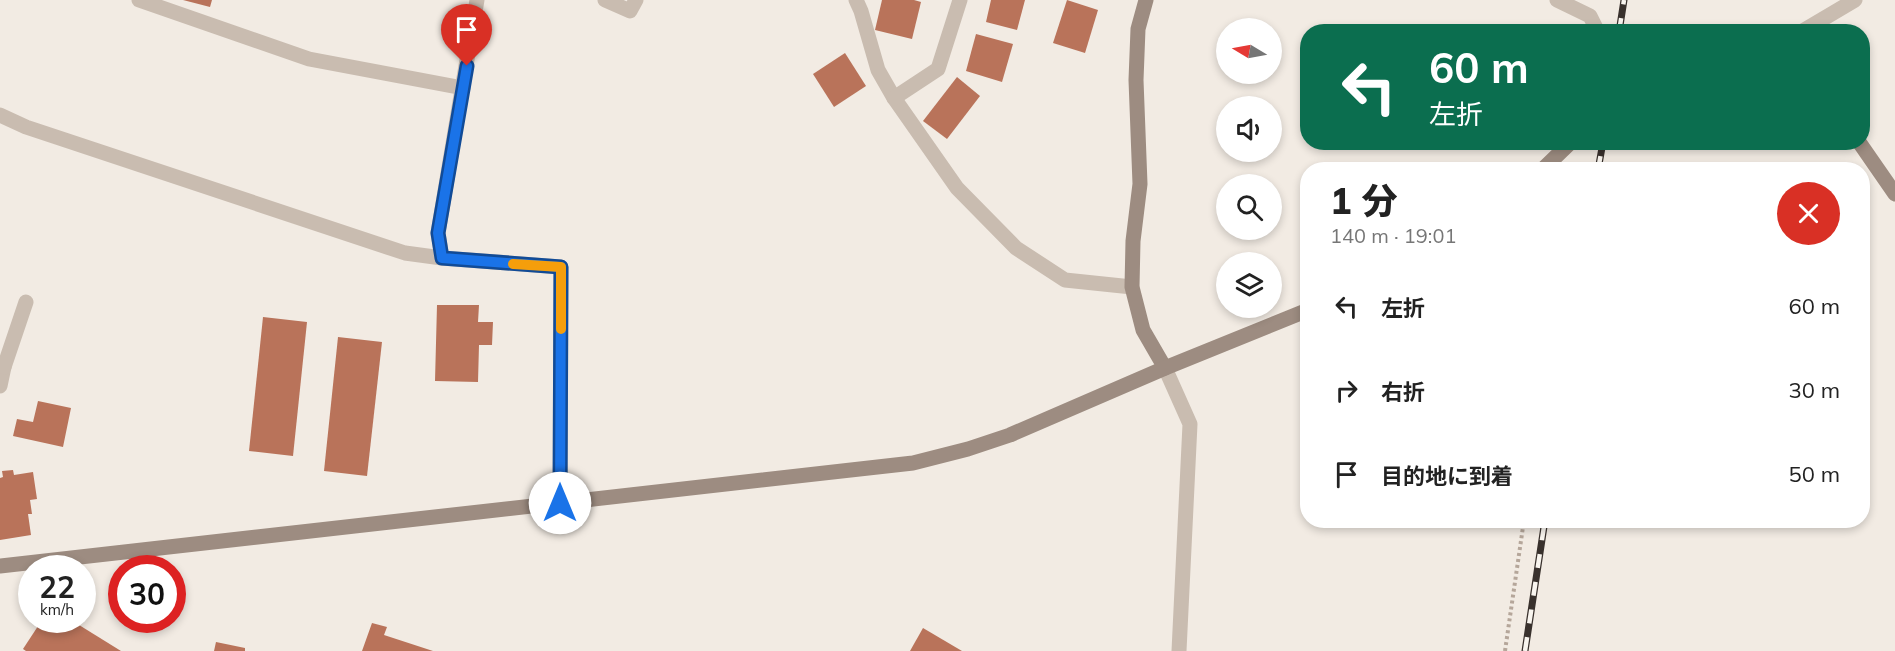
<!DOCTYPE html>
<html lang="ja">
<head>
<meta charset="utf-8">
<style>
	body { margin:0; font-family:Mulish,"Noto Sans JP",sans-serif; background:#f2f2f2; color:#222; height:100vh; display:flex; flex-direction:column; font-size:22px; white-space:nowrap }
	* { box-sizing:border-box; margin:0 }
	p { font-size:20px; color:#767676 }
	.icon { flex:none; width:33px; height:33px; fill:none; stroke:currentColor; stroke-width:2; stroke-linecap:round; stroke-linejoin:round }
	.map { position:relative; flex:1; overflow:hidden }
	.side { position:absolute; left:1300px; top:162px; width:570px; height:366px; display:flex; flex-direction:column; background:#fff; border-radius:24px; box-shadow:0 3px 9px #0003 }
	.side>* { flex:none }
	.banner { position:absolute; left:1300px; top:24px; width:570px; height:126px; border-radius:24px; box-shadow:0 3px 9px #0003; background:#0b6e4f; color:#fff; overflow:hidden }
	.needle { width:39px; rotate:280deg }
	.tools { position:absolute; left:1216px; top:18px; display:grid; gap:12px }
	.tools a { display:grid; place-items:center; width:66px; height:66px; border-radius:50%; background:#fff; box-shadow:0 3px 9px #0003; font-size:30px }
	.speed { position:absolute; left:18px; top:555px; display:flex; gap:12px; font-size:30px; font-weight:700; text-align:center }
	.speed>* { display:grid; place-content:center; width:78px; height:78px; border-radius:50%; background:#fff; box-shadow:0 3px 9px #0003; line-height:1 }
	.speed small { font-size:15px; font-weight:400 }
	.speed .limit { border:9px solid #d22; background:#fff; color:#111 }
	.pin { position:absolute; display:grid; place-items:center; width:51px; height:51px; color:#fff; margin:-62px -26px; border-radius:50% 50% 50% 0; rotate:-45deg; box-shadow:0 0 6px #0007 }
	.pin .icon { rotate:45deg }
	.me { position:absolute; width:66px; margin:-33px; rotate:0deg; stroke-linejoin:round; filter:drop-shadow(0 0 4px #0008) }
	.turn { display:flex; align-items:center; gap:21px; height:126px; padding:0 30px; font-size:27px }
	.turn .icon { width:78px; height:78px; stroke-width:2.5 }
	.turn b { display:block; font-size:42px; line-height:51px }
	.round { display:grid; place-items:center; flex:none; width:63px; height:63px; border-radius:32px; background:#f2f2f2 }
	.headline { display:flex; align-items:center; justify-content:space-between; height:102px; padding:0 30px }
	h1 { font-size:36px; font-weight:800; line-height:45px }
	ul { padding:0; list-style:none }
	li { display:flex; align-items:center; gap:18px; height:84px; padding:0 30px }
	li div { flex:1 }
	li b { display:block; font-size:22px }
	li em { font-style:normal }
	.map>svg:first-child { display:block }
	.building { fill:#b9735a }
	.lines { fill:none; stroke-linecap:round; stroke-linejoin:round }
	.path { stroke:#b5a69a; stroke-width:4; stroke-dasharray:3 3; stroke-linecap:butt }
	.street { stroke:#c9bcb0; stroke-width:15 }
	.secondary { stroke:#9d8c81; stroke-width:15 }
	.rail-casing { stroke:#39312d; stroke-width:7 }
	.rail { stroke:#f9f5ef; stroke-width:4.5; stroke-dasharray:14; stroke-linecap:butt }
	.route-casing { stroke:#114b97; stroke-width:15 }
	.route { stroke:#1a73e8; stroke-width:10 }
	.slow { stroke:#f59e0b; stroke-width:10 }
</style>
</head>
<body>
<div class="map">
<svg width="1895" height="651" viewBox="0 0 1895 651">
	<rect width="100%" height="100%" fill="#f2ebe3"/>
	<g class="building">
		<path d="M183,0H212L210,7Z"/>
		<path d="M882,0H914L921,2L912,39L875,30Z"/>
		<path d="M991,0H1025L1017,30L986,22Z"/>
		<path d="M1067,0L1098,10L1085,53L1053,43Z"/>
		<path d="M976,34L1013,44L1002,82L966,71Z"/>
		<path d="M845,53L866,86L834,107L813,74Z"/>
		<path d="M957,77L980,96L947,139L923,121Z"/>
		<path d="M437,305H479L478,322H493L492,345H479L478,382L435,381Z"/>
		<path d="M263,317L307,322L293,456L249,451Z"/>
		<path d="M338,337L382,342L367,476L324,471Z"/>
		<path d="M38,401L71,408L63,447L13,436L17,419L33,422Z"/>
		<path d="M13,470L14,475L33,472L37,499L30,500L32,514H28L31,535L0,540V478L3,477L2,471Z"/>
		<path d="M42,620H71L121,651H26L23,649Z"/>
		<path d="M372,623L387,627L384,635L433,651H362Z"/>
		<path d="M923,628L962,651H910Z"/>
		<path d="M216,642L245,648V651H214Z"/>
	</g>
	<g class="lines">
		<path class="path" d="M1505,651L1524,520"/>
		<g class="street">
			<path d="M139,0L309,59L463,88"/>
			<path d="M477,0L438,233L442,258L561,267L560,503"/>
			<path d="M605,0L630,11L636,0"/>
			<path d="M856,0L861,11L878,70L894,98L957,188L1016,248L1065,280L1132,287"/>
			<path d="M1557,0L1590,16L1598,32"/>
			<path d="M1801,32L1855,0"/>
			<path d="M894,98L938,69L960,0"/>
			<path d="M0,115L26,127L405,253L442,258"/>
			<path d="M0,366L4,367L0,386"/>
			<path d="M4,367L26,302"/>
			<path d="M1165,368L1190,424L1179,651"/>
		</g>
		<g class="secondary">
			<path d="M1146,0L1138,29L1136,80L1140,184L1133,241L1132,287L1143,330L1165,368"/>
			<path d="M1859,142L1895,194"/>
			<path d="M1542,170L1571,142"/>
			<path d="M0,566L913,463L968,449L1010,435L1165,368L1308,310"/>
		</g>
		<g class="rail-casing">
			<g id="rail">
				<path d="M1619,32L1624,0"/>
				<path d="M1598,170L1603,142"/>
				<path d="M1525,651L1545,520"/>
			</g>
		</g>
		<use href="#rail" class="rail"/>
	</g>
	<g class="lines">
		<g class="route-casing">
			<path id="route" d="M467,66L438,233L442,258L561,267L560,503"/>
		</g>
		<use href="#route" class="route"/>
		<path class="slow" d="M513,264L561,267V329"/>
	</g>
</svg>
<div class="tools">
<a><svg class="needle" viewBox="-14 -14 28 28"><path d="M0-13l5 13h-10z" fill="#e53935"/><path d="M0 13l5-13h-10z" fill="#767676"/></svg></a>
<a><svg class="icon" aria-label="sound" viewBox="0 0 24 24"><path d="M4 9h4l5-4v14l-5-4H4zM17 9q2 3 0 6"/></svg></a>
<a><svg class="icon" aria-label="search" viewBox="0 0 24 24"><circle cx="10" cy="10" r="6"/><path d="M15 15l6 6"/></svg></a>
<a><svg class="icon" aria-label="layers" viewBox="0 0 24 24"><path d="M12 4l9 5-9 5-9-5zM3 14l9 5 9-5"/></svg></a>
</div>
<div class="speed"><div>22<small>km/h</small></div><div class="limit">30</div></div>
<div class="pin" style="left:467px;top:66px;background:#d93025"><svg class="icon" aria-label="arrive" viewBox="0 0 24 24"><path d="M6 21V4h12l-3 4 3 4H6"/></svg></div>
<svg class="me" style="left:560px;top:503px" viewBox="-20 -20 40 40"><circle r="19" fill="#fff"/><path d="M0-13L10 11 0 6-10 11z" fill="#1a73e8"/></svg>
<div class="banner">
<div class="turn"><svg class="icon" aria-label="left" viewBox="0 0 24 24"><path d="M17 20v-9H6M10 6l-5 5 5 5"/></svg><div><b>60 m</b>左折</div></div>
</div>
<section class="side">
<div class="headline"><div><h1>1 分</h1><p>140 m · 19:01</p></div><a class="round" style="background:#d93025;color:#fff"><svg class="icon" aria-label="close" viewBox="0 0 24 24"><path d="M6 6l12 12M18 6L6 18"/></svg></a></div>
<ul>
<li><svg class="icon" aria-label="left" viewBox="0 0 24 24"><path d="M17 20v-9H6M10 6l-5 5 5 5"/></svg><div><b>左折</b></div><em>60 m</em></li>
<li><svg class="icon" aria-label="right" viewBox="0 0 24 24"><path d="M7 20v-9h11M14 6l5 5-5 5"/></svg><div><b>右折</b></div><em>30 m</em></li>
<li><svg class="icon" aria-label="arrive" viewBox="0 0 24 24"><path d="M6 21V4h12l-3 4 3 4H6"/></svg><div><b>目的地に到着</b></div><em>50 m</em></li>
</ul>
</section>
</div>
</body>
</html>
